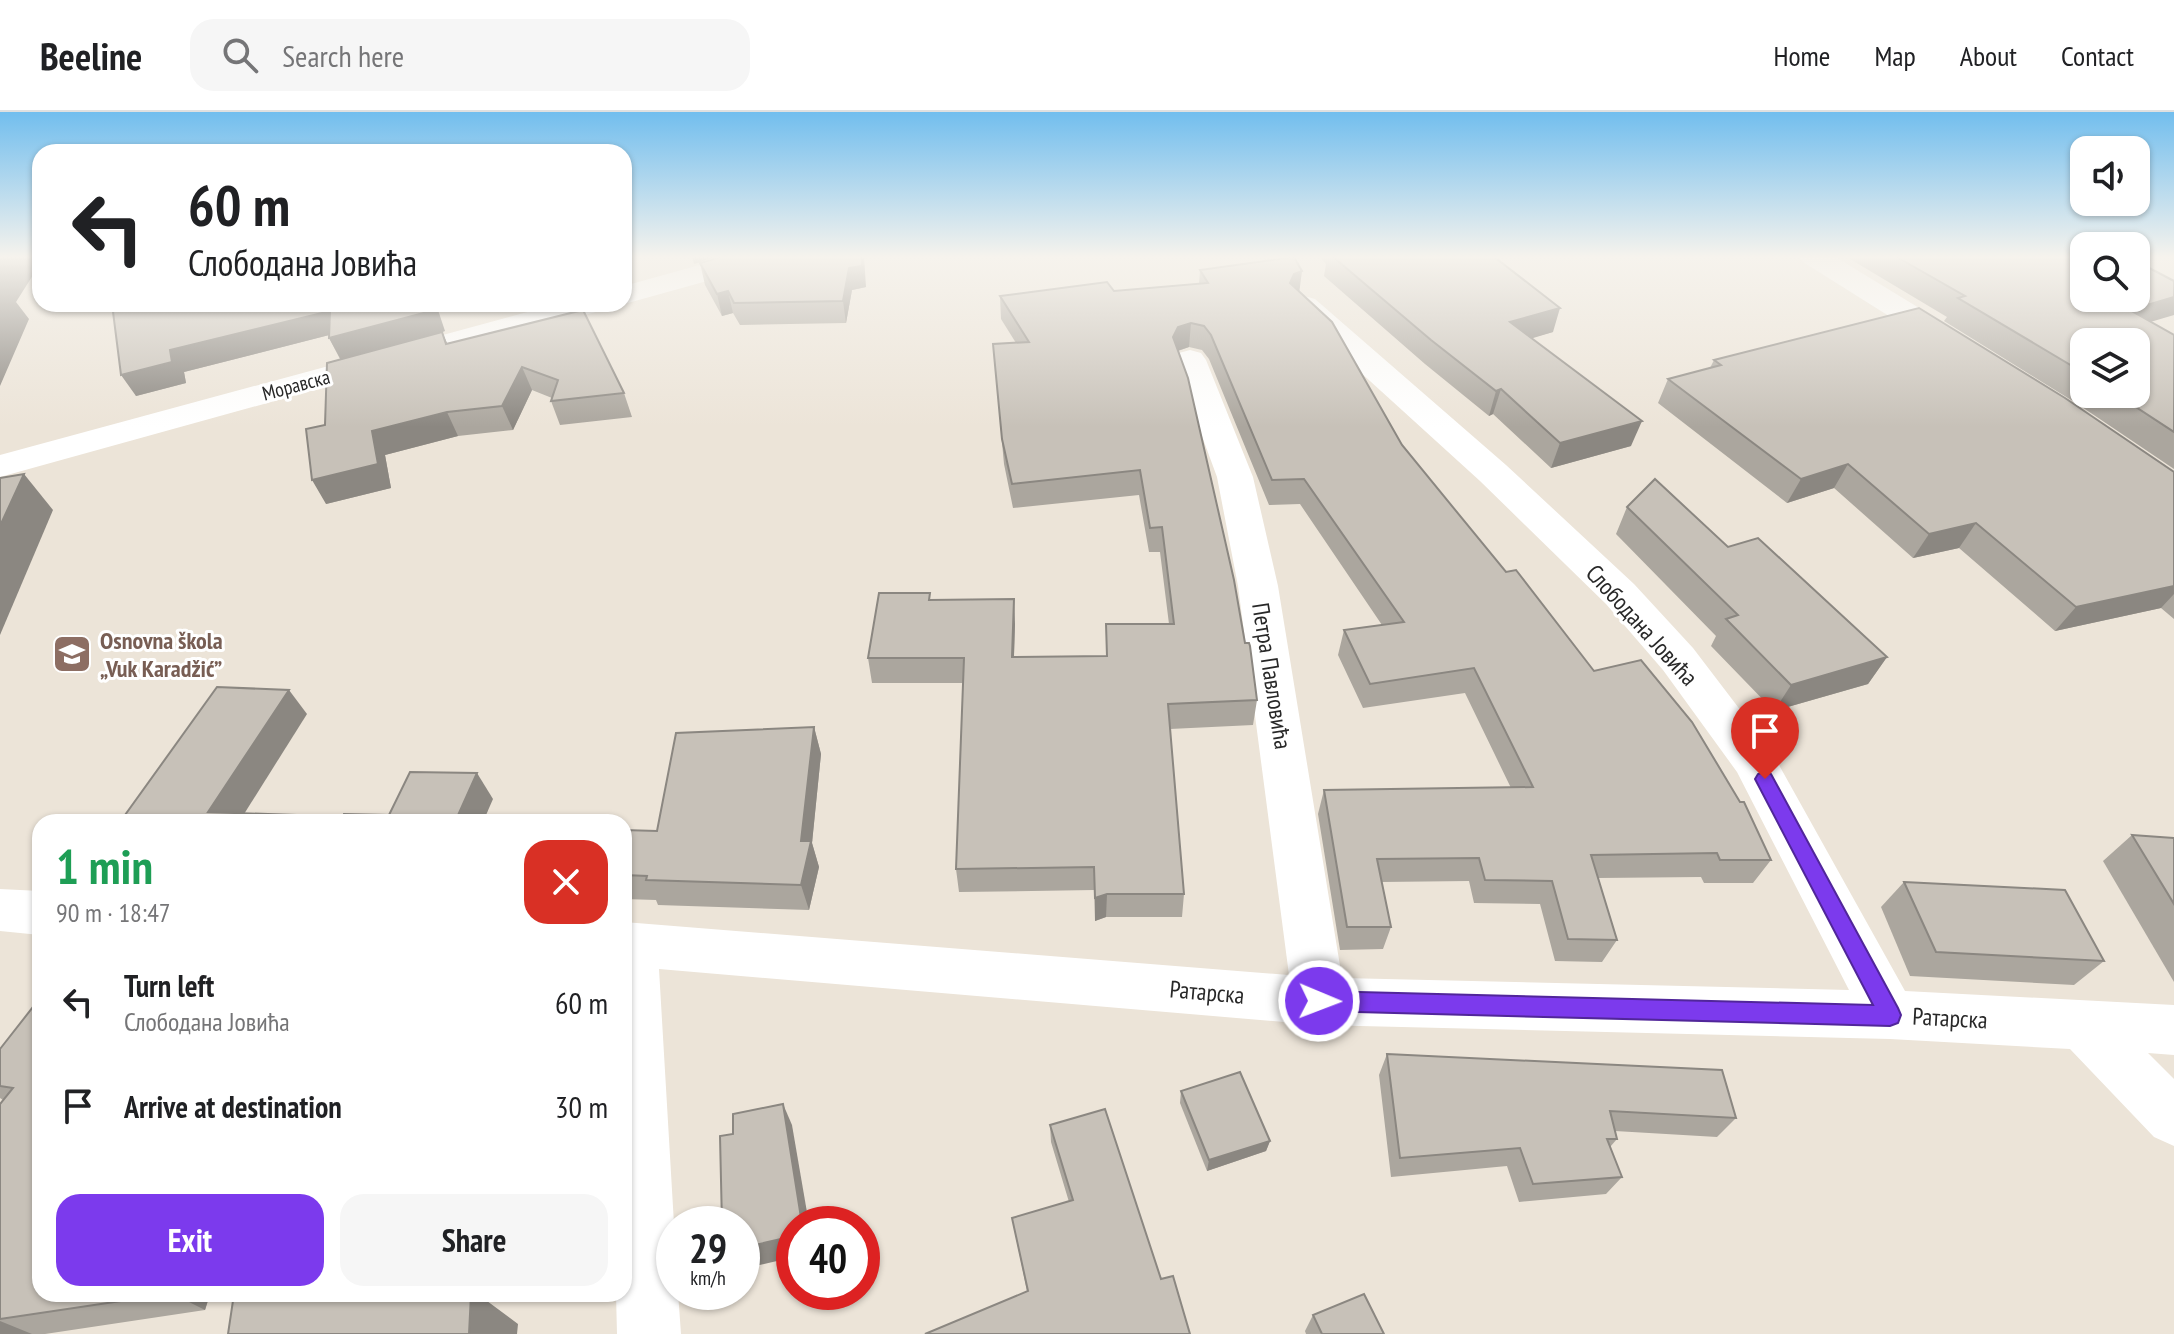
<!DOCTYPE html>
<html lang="en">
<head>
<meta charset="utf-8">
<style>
	body { margin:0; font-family:"PT Sans Narrow",sans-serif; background:#f6f6f6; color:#202124; height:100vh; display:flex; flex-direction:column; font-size:30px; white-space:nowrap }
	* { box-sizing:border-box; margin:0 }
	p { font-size:26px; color:#757577 }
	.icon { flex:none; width:44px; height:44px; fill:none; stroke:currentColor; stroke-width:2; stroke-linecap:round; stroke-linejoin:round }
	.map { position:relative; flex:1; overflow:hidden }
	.details { position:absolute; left:32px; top:702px; width:600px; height:488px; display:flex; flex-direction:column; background:#fff; border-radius:24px; box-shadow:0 2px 6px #0004 }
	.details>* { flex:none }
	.hud { position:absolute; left:32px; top:32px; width:600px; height:168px; border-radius:24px; box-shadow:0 2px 6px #0004; background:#fff; color:#202124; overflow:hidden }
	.fabs { position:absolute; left:2070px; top:24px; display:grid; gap:16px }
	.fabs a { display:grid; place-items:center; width:80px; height:80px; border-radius:16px; background:#fff; box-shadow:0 2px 6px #0004; font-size:40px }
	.speed { position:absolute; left:656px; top:1094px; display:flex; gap:16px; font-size:40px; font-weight:700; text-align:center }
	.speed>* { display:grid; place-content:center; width:104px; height:104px; border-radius:50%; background:#fff; box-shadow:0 2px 6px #0004; line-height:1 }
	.speed small { font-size:20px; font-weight:400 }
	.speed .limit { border:12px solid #d22; background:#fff; color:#111 }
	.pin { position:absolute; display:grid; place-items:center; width:68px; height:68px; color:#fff; margin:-82px -34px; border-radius:50% 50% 50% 0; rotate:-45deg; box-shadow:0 0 8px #0007 }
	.pin .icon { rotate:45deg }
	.me { position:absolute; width:88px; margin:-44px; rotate:91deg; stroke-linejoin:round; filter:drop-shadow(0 0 6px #0008) }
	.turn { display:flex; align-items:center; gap:28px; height:168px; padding:0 24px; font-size:36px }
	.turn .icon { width:104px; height:104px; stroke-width:2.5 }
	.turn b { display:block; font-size:56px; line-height:68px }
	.round { display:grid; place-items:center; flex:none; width:84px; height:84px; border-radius:24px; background:#f6f6f6 }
	.summary { display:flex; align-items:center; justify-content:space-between; height:136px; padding:0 24px }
	h1 { font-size:48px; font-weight:700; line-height:60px; color:#1e9e55 }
	.cta { display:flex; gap:16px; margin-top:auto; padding:16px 24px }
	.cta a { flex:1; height:92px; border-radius:24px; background:#7c3aed; color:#fff; font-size:32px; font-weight:700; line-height:92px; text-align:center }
	.cta a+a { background:#f6f6f6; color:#202124 }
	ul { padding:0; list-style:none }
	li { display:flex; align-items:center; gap:24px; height:104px; padding:0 24px }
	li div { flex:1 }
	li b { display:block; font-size:30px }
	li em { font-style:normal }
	header { display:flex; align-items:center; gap:48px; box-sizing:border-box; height:112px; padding:0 40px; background:#fff; border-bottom:2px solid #e0e0e0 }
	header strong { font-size:38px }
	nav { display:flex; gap:44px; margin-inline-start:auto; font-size:28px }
	.search { width:560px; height:72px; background:#f6f6f6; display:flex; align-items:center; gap:20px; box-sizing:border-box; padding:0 28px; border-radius:24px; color:#757577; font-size:30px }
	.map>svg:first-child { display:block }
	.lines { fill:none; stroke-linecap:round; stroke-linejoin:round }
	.minor { fill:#fff; fill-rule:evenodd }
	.wall { fill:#aba69e; fill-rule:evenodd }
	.shaded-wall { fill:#8b8781 }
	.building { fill:#c7c1b8; stroke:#8b8781; stroke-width:2 }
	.route { fill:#7c3aed; stroke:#51269a; stroke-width:2 }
	.labels { text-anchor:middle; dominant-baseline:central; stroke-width:6; stroke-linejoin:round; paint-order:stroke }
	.far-street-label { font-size:20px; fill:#282828; stroke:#fff }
	.street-label { font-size:24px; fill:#282828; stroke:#fff }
	.education-label { font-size:24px; font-weight:bold; fill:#785e54; stroke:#fff; text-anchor:start }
</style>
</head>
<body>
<header>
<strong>Beeline</strong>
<div class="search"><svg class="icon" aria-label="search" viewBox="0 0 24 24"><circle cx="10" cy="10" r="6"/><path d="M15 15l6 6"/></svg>Search here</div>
<nav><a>Home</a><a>Map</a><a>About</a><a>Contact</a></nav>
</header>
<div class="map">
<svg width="2174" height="1222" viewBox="0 0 2174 1222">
	<rect width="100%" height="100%" fill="#ece4d8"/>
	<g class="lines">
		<g class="minor">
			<path d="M732,144H780L776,150L635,189L624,192V174Z"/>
			<path d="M1799,144H1834L1965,224L1970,231L1965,238L1954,241L1943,238L1803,150Z"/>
			<path d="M1304,184L1315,187L1506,353L1634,472L1693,536L1770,637L1905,879L2174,893V943L2148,941L2174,967V1034L2154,1025L2070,937L1890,927L1319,913L659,857L674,1112V1180H678L681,1222H617L616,1182H624V810L1289,863L1238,474L1217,365L1174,248L1179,241L1190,238L1201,241L1206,248L1253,365L1278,474L1342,866L1849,878L1737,660L1663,558L1606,492L1480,369L1293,199L1289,193L1293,187Z"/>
			<path d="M557,192H607L603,198L0,365V343Z"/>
			<path d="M0,777L40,779V823L0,819Z"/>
		</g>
	</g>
	<g class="wall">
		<path d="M1319,144H1493L1553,220L1531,226L1631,334L1551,356L1493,302L1489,304L1425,252L1324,164L1326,152Z"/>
		<path d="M1845,144H2084L2151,210L2174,223V357L2076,291L1944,209L1947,205ZM2084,230L2136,282H2084Z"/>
		<path d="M700,151L866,175L852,178L846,211L740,213L733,201L722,204L705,173Z"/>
		<path d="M1200,158L1299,180L1402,333L1506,460L1594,559L1771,748L1753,771H1704L1701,765L1598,766L1617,828L1602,850L1555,849L1540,792L1474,791L1469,769L1381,770L1391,815L1383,837L1340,838L1318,702L1324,678L1511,676L1465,581L1363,596L1338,543L1344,518L1382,513L1300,392L1269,393L1209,247L1202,238L1189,235L1178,239L1245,531L1257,588L1253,613L1170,617L1184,782L1182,805H1106L1095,809L1094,778L959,780L956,757L963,571H872L868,546L931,488L1015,512L1014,545L1106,544V512H1169L1160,440H1149L1139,383L1013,396L1004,352L993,232L1016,231L1001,207L1000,184L1114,179L1199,172Z"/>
		<path d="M112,192L445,219L442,220L447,231L624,281L632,305L560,313L551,289L552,286L532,278L513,318L458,324L385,343L391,376L326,392L325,313L340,247L329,226V223L184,260L186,271L136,284Z"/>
		<path d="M1714,248L2174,360V507L2161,496L2055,519L1959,436L1913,446L1834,376L1787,391L1658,291L1668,267L1710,256Z"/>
		<path d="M1627,395L1728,435L1887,545L1868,572L1774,599L1711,534L1716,524L1616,422Z"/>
		<path d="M814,615L821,642L812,731L819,755L809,798L658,793L656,788L624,787V718L657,719Z"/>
		<path d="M2132,723L2174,726V870L2103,749Z"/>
		<path d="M1904,770L2104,849L2074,873L1910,864L1881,795Z"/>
		<path d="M40,886V1182H210L205,1198L45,1222H0V992L3,988L0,986V937Z"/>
		<path d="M1387,942L1736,1006L1717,1025L1615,1019L1617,1027L1610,1035L1622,1065L1606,1082L1519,1090L1507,1054L1391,1065L1379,963Z"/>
		<path d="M1181,979L1270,1029L1266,1039L1207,1059L1180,991Z"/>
		<path d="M1050,1013L1161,1167L1027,1179L1012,1106L1069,1090L1051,1030Z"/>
		<path d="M1313,1203L1384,1222H1306L1305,1219Z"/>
	</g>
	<g class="shaded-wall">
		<path d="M0,144H40V152L16,190L29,207L0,274Z"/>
		<path d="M692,144H720L694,152Z"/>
		<path d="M862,144H864L866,175L852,178L846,211L843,189L849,156Z"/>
		<path d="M1302,159L1299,182L1290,171L1294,162Z"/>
		<path d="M728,179L733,201L722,204L717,182Z"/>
		<path d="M2174,185V203L2113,221L2130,198Z"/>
		<path d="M433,192H436L445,219L442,220L452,243L341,248L329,226Z"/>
		<path d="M1560,196L1553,220L1503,235L1510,210Z"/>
		<path d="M330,199L341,220L184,260L186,271L136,284L121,263L170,238Z"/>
		<path d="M1191,211L1189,235L1177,239L1173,225L1178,215Z"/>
		<path d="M522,255L532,278L513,318L502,294Z"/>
		<path d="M1501,277L1493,302L1489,304L1496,279Z"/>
		<path d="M447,300L458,324L385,343L391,376L326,392L312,368L372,319Z"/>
		<path d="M1642,309L1631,334L1551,356L1560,331Z"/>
		<path d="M1848,352L1834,376L1787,391L1801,367Z"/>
		<path d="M24,362L53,398L0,523V414Z"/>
		<path d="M1976,411L1959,436L1913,446L1929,422Z"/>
		<path d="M2174,474V482L2161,496L2055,519L2076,495Z"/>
		<path d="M1014,487L1015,512L1013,570L1012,545Z"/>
		<path d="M1887,545L1868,572L1774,599L1791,573Z"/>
		<path d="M289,578L307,602L239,710L208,700Z"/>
		<path d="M814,615L821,642L812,731L819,755L809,798L801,773V729Z"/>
		<path d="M477,661L493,687L483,710H455Z"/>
		<path d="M1107,782L1106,805L1095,809V786Z"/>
		<path d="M783,992L792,1013L809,1112H802Z"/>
		<path d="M1270,1029L1266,1039L1207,1059L1209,1048Z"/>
		<path d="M794,1124V1145L742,1157V1136Z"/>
		<path d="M173,1182H210L205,1198Z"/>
		<path d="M432,1182H483V1186L518,1212L517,1222H469L431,1188Z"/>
		<path d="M0,1209L32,1222H0Z"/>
	</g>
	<g class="building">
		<path d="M725,144H862V154L849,156L843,189L734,191L728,179L717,182L700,151Z"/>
		<path d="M1332,144H1493L1560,196L1510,210L1642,309L1560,331L1501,277L1496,279L1431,228Z"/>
		<path d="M1895,144H2084V186H2136V149L2174,169V185L2130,198L2174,223V320L2116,282H2136V230H2084V261L1958,186L1965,184Z"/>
		<path d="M1294,145L1302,159L1294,162L1290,171L1332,210L1402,333L1506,460L1516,458L1594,559L1641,548L1692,610L1740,690H1744L1771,748H1720L1717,741L1591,743L1617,828L1568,827L1552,769L1485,768L1479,746L1377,747L1391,815H1347L1324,678L1533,675L1474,556L1370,572L1344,518L1404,510L1304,367L1272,368L1211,223L1204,214L1191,211L1178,215L1173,225L1188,266L1234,468L1245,531H1249L1250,534L1257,588L1168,592L1184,782H1107L1095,786L1094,755L956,757L964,546H868L879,481H930L929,488L1014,487L1012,545L1107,544L1106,512H1174L1162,415L1150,416L1140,358L1012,372L1002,327L993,232L1029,230L1000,184L1107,170L1114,179L1208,171L1200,158Z"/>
		<path d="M112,192H433L435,198L329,226L330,199L170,238L172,250L121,263Z"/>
		<path d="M1919,196L2065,286L2174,360V474L2076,495L1976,411L1929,422L1848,352L1801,367L1668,267L1721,253L1714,248Z"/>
		<path d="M583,198L624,281L551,289L558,268L522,255L502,294L447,300L372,319L378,352L312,368L306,317L325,313L327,251L442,220L446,232Z"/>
		<path d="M24,362L0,414V366Z"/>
		<path d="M1655,367L1728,435L1758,426L1887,545L1791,573L1726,507L1738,503L1627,395Z"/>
		<path d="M217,575L289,578L208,700L324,704L322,710H120Z"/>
		<path d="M814,615L801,729H811L801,773L646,768L647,764L624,763V718L657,719L676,621Z"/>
		<path d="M410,660L477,661L455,710H343L344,702L389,703Z"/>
		<path d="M2132,723L2174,726V792Z"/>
		<path d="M1904,770L2065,778L2104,849L1936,840Z"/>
		<path d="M40,886V1182H168L0,1207V992L13,976L0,974V937Z"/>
		<path d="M1387,942L1722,958L1736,1006L1610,999L1617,1027H1607L1622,1065L1533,1072L1520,1036L1400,1046Z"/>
		<path d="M1240,960L1270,1029L1209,1048L1181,979Z"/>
		<path d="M783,992L802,1112H794V1124L742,1136V1112H722L720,1024L733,1022V1002Z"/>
		<path d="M1105,997L1161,1167L1173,1164L1190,1222H925L1028,1179L1012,1106L1073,1088L1050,1013Z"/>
		<path d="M234,1182H432L431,1188L453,1182H471L469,1222H228Z"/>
		<path d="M1364,1182L1384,1222H1322L1313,1203Z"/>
	</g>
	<linearGradient id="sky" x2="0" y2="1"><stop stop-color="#72beee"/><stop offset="0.46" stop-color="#f6f3ed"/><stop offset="1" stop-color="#f6f3ed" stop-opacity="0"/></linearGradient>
	<rect width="2174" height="315" fill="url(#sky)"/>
	<path class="route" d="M1765,660L1771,662L1898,896L1901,903L1898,911L1890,914L1319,899L1312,896L1308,889L1312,882L1319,879L1873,893L1755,667L1758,662Z"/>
	<defs>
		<g id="school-square" transform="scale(2)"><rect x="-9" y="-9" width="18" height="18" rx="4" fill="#8d6e63" stroke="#fff"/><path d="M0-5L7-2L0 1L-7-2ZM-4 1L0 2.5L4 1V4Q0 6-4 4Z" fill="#fff"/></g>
	</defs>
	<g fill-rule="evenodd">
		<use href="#school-square" x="72" y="542"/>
	</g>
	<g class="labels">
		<g class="far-street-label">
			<text transform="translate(296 273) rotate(-15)">Моравска</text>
		</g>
		<g class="street-label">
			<text transform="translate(1642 513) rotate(48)">Слободана Јовића</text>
			<text transform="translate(1272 564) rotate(81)">Петра Павловића</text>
			<text transform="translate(1207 880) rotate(5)">Ратарска</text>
			<text transform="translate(1950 906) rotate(3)">Ратарска</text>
		</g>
		<g class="education-label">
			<text x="100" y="528">Osnovna škola<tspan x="100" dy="28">„Vuk Karadžić”</tspan></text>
		</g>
	</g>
</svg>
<div class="fabs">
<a><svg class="icon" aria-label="sound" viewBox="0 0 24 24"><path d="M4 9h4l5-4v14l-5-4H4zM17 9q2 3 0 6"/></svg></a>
<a><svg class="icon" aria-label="search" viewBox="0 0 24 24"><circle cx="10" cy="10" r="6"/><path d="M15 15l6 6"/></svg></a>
<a><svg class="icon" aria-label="layers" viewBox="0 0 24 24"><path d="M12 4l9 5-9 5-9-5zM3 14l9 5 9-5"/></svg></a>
</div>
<div class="speed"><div>29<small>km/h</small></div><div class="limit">40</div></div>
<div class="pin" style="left:1765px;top:667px;background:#d93025"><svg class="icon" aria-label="arrive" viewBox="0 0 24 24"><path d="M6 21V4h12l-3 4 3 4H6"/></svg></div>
<svg class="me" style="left:1319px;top:889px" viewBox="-20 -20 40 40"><circle r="17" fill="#7c3aed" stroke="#fff" stroke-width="3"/><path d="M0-11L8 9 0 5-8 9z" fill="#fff"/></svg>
<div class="hud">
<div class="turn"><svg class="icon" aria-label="left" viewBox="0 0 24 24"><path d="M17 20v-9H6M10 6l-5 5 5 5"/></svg><div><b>60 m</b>Слободана Јовића</div></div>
</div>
<section class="details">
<div class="summary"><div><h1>1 min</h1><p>90 m · 18:47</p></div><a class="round" style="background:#d93025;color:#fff"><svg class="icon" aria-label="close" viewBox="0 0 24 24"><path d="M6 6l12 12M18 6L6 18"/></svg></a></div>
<ul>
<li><svg class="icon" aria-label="left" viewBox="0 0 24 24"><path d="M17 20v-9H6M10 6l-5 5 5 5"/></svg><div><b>Turn left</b><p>Слободана Јовића</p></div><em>60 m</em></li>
<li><svg class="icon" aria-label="arrive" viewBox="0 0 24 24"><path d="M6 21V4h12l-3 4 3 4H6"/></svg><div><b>Arrive at destination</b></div><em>30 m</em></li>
</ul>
<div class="cta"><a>Exit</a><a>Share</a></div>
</section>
</div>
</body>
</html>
